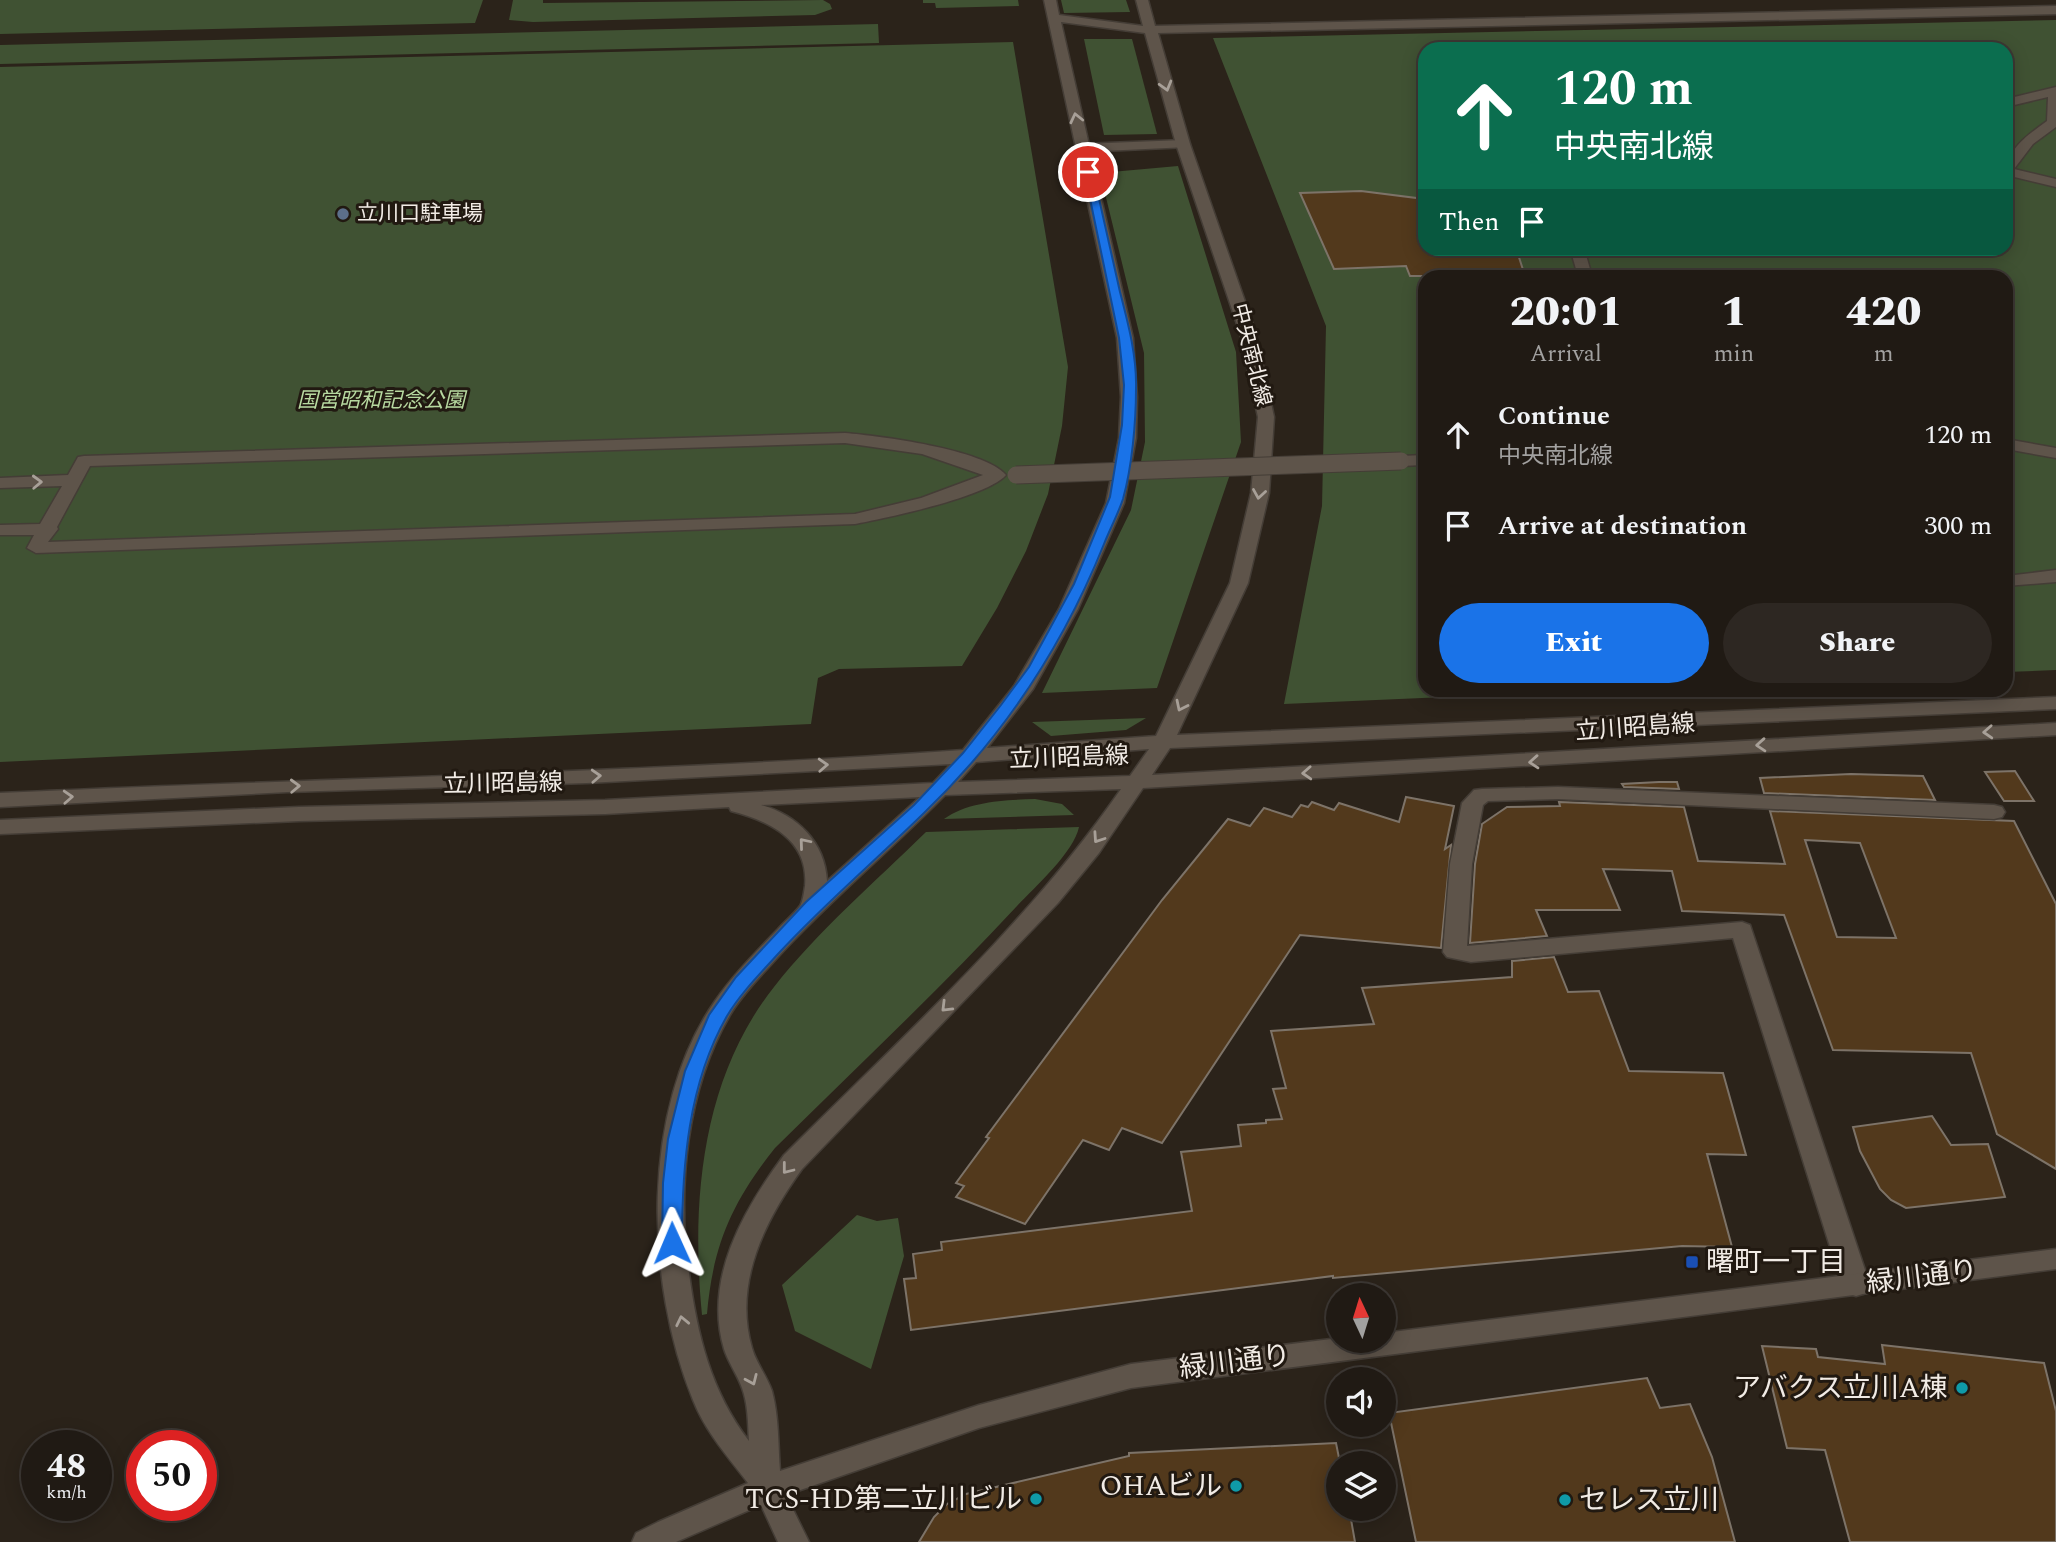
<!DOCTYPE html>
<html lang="en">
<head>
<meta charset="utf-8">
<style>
	body { margin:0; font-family:Spectral,"Noto Sans JP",serif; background:#2d2722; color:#f1f3f6; height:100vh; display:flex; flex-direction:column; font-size:26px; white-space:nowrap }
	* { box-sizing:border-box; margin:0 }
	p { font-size:23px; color:#a2a1a0 }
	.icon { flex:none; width:38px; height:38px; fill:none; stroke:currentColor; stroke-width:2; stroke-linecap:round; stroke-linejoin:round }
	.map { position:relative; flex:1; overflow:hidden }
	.details { position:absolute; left:1418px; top:270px; width:595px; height:427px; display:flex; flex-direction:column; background:#201a14; border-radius:21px; box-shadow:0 4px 18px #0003,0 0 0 2px #3d3834 }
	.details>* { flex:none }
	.banner { position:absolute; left:1418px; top:42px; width:595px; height:214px; border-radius:21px; box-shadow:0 4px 18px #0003,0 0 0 2px #3d3834; background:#0b6e4f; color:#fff; overflow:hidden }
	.needle { width:46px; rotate:356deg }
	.tools { position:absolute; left:1326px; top:1283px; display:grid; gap:14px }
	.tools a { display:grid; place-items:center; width:70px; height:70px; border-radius:50%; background:#201a14; box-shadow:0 4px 18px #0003,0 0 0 2px #3d3834; font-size:35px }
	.speed { position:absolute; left:21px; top:1430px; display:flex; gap:14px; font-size:35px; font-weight:700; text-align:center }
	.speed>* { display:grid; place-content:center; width:91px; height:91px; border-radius:50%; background:#201a14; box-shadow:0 4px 18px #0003,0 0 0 2px #3d3834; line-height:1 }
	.speed small { font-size:18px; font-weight:400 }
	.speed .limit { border:10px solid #d22; background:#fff; color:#111 }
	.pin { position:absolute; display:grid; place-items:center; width:60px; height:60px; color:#fff; margin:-30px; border:4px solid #fff; border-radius:50%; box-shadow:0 2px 7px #0007 }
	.me { position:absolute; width:77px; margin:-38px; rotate:359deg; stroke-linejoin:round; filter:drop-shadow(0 0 5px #0008) }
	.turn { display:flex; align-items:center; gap:24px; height:147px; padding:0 21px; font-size:32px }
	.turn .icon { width:91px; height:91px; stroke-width:2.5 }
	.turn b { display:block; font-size:49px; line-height:60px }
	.then { display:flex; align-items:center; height:66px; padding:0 21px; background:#0003; gap:14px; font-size:26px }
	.eta { display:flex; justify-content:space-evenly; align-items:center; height:119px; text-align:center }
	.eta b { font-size:42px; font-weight:800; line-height:49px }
	.button { display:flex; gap:14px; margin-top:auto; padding:14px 21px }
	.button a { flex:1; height:80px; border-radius:42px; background:#1a73e8; color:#fff; font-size:28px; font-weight:800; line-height:80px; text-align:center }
	.button a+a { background:#2d2722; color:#f1f3f6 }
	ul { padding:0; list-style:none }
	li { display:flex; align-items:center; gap:21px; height:91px; padding:0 21px }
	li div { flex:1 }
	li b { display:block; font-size:26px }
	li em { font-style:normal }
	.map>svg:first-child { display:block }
	.green { fill:#405233; fill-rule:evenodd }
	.building { fill:#52391c; stroke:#7d7368; stroke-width:2; fill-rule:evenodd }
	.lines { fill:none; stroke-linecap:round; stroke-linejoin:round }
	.street-casing { stroke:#443d36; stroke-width:3 }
	.secondary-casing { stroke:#443d36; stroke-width:3 }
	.street { fill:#5e544a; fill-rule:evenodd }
	.secondary { fill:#5e544a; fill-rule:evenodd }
	.street-bridge-casing { stroke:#443d36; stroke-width:19; stroke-linecap:butt }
	.street-bridge { stroke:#5e544a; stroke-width:17 }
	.oneway { stroke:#a8a098 }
	.route { fill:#1a73e8; stroke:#114b97; stroke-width:2 }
	.service-dot { fill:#5c6f8a; stroke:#211911; stroke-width:2.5 }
	.transit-dot { fill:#1a4fb4; stroke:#211911; stroke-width:2.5 }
	.culture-dot { fill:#0f9aa8; stroke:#211911; stroke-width:2.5 }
	.labels { text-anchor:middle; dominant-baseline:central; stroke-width:6; stroke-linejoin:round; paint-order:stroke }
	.far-poi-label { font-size:21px; fill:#f1ebe5; stroke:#211911; text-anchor:start }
	.far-street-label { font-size:21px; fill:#f1ebe5; stroke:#211911 }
	.far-park-label { font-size:21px; font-style:italic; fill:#b7d9a0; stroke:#211911 }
	.street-label { font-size:24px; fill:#f1ebe5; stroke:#211911 }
	.near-poi-label { font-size:28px; fill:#f1ebe5; stroke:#211911; text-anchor:end }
	.near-street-label { font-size:28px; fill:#f1ebe5; stroke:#211911 }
</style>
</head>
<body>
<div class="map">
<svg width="2056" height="1542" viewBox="0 0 2056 1542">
	<rect width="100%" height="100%" fill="#2b231a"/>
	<g class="green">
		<path d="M0,0H483L475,23L0,34Z"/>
		<path d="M513,0H543V3L823,0L830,4L832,9L815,15L533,22L509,20Z"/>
		<path d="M923,0H1018L1019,6L936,8L935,3H923Z"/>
		<path d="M1061,0H1126L1130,12L1064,13Z"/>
		<path d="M2056,20V670L2006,672V276H1424V690H1607L1284,704L1322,506L1326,326L1213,38ZM1424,49H2006V248H1424Z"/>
		<path d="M878,24L879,43L0,64V45Z"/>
		<path d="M1084,39H1132L1157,134L1104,135Z"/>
		<path d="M1013,42L1068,367L1062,426L1048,494L1026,551L997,608L962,666L839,669L818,678L811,724L0,762V67Z"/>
		<path d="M1178,166L1236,352L1241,442L1157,688L1042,693L1131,510L1145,442L1144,353L1100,173Z"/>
		<path d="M1146,718L1126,730L1051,736L1032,722Z"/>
		<path d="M1035,799L1062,804L1074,815L944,819C969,801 1005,800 1035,799Z"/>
		<path d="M1079,827C1074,852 1035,887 1017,906C939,990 856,1068 775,1148C732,1202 713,1245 707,1314L702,1315C691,1203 701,1079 774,987C818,931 875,882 926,832Z"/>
		<path d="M857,1215L877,1221L898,1218L904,1256L871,1369L795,1331L782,1285Z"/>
	</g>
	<g class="building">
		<path d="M1361,191L1424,199V248H1516L1525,276H1410L1406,266L1334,269L1300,193Z"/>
		<path d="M2015,771L2034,801H2004L1985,772Z"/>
		<path d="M1851,774L1923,776L1935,800L1764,793L1760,778Z"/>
		<path d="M1659,782H1677L1679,789L1624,787L1622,784Z"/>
		<path d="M1406,797L1454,806L1445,849L1451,845L1441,948L1300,935L1162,1143L1122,1128L1109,1150L1083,1140L1025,1224L956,1197L964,1186L956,1183L989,1138L986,1137L1162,900L1228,819L1250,826L1264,808L1292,817L1301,805L1308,807L1312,802L1334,810L1339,803L1399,822Z"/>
		<path d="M1559,802L1684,807L1698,861L1785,864L1770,811L2014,821L2056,904V1169L1997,1134L1971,1053L1833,1050L1784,915L1682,911L1672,871L1603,869L1620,910H1536L1547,936L1470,943L1475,864L1482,824L1507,807L1560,806ZM1805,840L1860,843L1896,938L1837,937Z"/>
		<path d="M1554,957L1568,992L1599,991L1629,1071L1723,1073L1746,1155L1707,1154L1732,1247L1682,1246L1333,1278V1276L911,1330L904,1279L916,1278L913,1254L942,1250L941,1242L1192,1211L1181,1152L1241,1146L1238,1125L1266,1123V1120L1282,1119L1273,1089L1286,1088L1271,1031L1374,1024L1362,988L1512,977V961Z"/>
		<path d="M1932,1116L1951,1145L1988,1144L2005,1197L1906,1208L1891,1200L1880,1189L1860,1151L1853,1127Z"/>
		<path d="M1882,1345L2044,1363L2056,1411V1542H1850L1825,1450L1787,1448L1762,1346L1816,1349L1818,1357L1885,1364Z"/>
		<path d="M1647,1378L1660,1408L1690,1404L1712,1457L1735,1542H1416L1389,1413Z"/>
		<path d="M1336,1443L1340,1463L1339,1508H1349L1355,1542H919L934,1517L947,1504L966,1494L1129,1456V1453Z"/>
	</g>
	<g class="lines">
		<g class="street-casing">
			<g id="street">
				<path d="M2056,87V127L2033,144L2014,169L2056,179V187L2006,175C2006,149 2028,135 2047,121L2048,97L2006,107V99Z"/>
				<path d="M1183,140L1190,144L1188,147L1082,152L1075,148L1082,144Z"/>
				<path d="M1570,248H1584L1592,276H1578Z"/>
				<path d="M845,433C879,436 984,449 1006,475C987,497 886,518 855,524L36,553L27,548L34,535H0V525L40,524L62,486L0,488V478L68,475L78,457L84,456ZM845,443L922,454L983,475L921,498L855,514L48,542L58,529L57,527L90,466Z"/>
				<path d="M2006,439L2056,448V458L2006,449Z"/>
				<path d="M1424,455V465L1401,466L1392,461L1401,456Z"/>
				<path d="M2056,570V582L2006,586V576Z"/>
				<path d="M1558,787L1994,805L2002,807L2005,812L2002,817L1994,819L1558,799L1488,801L1483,805L1472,864L1467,946L1742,922L1750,925L1870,1285L1866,1293L1856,1296L1846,1293L1842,1285L1733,938L1471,962L1447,957L1443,952L1450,864L1462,803L1474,790L1482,789Z"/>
			</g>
		</g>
		<g class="secondary-casing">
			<path id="secondary" d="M1044,0H1056L1059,15L1143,26L1136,0H1148L1155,26L2056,6V14L1158,33L1190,144L1256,333L1274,417L1269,493L1248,583L1177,735L2056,697V709L1170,748L1152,775L2056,723V735L1143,788L1099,853L1058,903L802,1169C765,1220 733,1283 752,1348C756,1363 767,1376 772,1391C779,1417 778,1445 780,1471L979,1405L1131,1364L1339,1338L1384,1340V1333L2056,1249V1269L1131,1388L979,1428L786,1495L809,1542H778L761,1505L676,1542H632L636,1533L658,1522L748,1483C728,1457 705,1431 693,1400C645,1282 640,1109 715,1001C733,975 756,952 778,929C784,922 794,914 800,906C803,901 804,892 805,886C809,840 770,821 731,811L729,807L605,814L299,821L0,834V820L299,807L605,800L933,783L951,764L587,783L288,792L0,807V793C321,778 643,773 963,750L1014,686L1059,609L1106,503L1119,438L1121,397L1117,338ZM1061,22L1145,33L1176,144L1240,333L1258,417L1251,493L1230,583L1156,736L987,748L1033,689L1078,609L1124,503L1136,438L1137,397L1133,338ZM1149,749L1130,776L958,782L976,762ZM1121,789C1026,926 901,1038 784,1155C744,1209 703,1279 724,1349C728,1362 737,1374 742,1388C748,1404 748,1423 749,1441C711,1392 697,1334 689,1273C677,1189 686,1090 730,1015C742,994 761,976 777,958C830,900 890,851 945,795ZM920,797L827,881C825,842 797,815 761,805Z"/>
		</g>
		<use href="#street" class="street"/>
		<use href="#secondary" class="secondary"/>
		<g class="street-bridge-casing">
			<path id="street-bridge" d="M1016,475L1401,461"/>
		</g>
		<use href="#street-bridge" class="street-bridge"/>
	</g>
	<defs><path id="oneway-chevron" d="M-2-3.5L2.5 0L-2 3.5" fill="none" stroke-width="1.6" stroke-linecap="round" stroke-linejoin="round" transform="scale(1.75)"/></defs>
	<g class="oneway">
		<use href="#oneway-chevron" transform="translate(1166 86) rotate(74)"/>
		<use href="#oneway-chevron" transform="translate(1076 118) rotate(-103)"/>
		<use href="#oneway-chevron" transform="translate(37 482) rotate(-2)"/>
		<use href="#oneway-chevron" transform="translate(1259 494) rotate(99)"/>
		<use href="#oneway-chevron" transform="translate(1181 706) rotate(116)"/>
		<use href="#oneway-chevron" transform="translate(1988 732) rotate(177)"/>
		<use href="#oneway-chevron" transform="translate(1761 745) rotate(176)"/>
		<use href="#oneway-chevron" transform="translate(1534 762) rotate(176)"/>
		<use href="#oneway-chevron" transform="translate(823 765) rotate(-3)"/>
		<use href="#oneway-chevron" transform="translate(1307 773) rotate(177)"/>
		<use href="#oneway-chevron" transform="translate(596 776) rotate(-3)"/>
		<use href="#oneway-chevron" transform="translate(295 786) rotate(-2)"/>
		<use href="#oneway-chevron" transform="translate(68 797) rotate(-3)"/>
		<use href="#oneway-chevron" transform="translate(1098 838) rotate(124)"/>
		<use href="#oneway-chevron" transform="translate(804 843) rotate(-130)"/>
		<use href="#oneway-chevron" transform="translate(946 1007) rotate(135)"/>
		<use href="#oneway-chevron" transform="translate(787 1169) rotate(128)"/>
		<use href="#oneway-chevron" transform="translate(682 1321) rotate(-102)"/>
		<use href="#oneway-chevron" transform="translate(752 1380) rotate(66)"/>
	</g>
	<path class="route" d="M1084,170L1093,172C1102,212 1111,252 1120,292C1128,323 1137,356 1136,389C1136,422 1132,467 1123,499C1118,514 1110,529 1104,544C1063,646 1003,737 924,813C875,861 824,904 778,954C760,974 741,993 727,1016C688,1084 682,1166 682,1243L679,1249L672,1251L665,1249L662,1243L663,1183L668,1139L685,1071L709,1015L736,977L806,902L914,805L963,753L1001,705L1029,667L1074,584L1110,497L1122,425L1124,385L1119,338Z"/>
	<circle class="service-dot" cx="343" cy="214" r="7"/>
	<rect class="transit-dot" x="1685" y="1255" width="14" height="14" rx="3.5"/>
	<g class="culture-dot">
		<circle cx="1962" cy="1388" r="7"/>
		<circle cx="1236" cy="1486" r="7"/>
		<circle cx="1036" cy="1499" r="7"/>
		<circle cx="1565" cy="1500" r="7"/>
	</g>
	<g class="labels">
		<g class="far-poi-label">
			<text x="357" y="214">立川口駐車場</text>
		</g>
		<g class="far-street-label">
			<text transform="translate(1251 355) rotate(76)">中央南北線</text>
		</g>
		<g class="far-park-label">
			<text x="381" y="401">国営昭和記念公園</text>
		</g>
		<g class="street-label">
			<text transform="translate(1635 728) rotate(-4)">立川昭島線</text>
			<text transform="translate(1069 758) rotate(-2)">立川昭島線</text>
			<text transform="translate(503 784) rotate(-1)">立川昭島線</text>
		</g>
		<g class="near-poi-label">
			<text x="1706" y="1262" text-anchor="start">曙町一丁目</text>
			<text x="1948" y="1388">アバクス立川A棟</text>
			<text x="1222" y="1486">OHAビル</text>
			<text x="1022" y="1499">TCS-HD第二立川ビル</text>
			<text x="1579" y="1500" text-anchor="start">セレス立川</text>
		</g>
		<g class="near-street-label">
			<text transform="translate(1922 1277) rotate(-7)">緑川通り</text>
			<text transform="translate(1235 1362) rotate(-7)">緑川通り</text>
		</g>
	</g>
</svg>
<div class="tools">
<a><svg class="needle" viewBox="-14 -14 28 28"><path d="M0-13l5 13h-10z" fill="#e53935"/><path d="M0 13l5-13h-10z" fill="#a2a1a0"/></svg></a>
<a><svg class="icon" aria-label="sound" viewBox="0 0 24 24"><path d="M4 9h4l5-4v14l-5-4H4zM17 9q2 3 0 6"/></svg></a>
<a><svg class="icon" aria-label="layers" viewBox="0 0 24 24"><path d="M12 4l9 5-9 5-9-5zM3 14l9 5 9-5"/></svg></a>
</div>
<div class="speed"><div>48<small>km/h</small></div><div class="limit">50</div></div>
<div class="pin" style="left:1088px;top:172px;background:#d93025"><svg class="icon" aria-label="arrive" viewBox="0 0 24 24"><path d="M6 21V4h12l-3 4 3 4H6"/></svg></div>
<svg class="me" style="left:672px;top:1243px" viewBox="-20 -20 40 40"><path d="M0-17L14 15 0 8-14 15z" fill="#1a73e8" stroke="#fff" stroke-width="4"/></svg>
<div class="banner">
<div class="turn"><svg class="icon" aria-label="ahead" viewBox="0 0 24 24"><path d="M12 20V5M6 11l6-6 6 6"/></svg><div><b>120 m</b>中央南北線</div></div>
<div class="then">Then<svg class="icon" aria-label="arrive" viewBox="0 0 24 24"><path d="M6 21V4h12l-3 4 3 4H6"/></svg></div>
</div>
<section class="details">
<div class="eta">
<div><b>20:01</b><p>Arrival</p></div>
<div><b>1</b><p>min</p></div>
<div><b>420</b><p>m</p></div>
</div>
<ul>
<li><svg class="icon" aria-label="ahead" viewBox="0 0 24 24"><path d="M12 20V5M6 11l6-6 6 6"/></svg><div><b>Continue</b><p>中央南北線</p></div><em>120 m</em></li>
<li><svg class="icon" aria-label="arrive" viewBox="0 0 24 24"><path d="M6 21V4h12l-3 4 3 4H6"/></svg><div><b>Arrive at destination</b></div><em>300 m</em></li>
</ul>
<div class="button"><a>Exit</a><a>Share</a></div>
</section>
</div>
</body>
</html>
